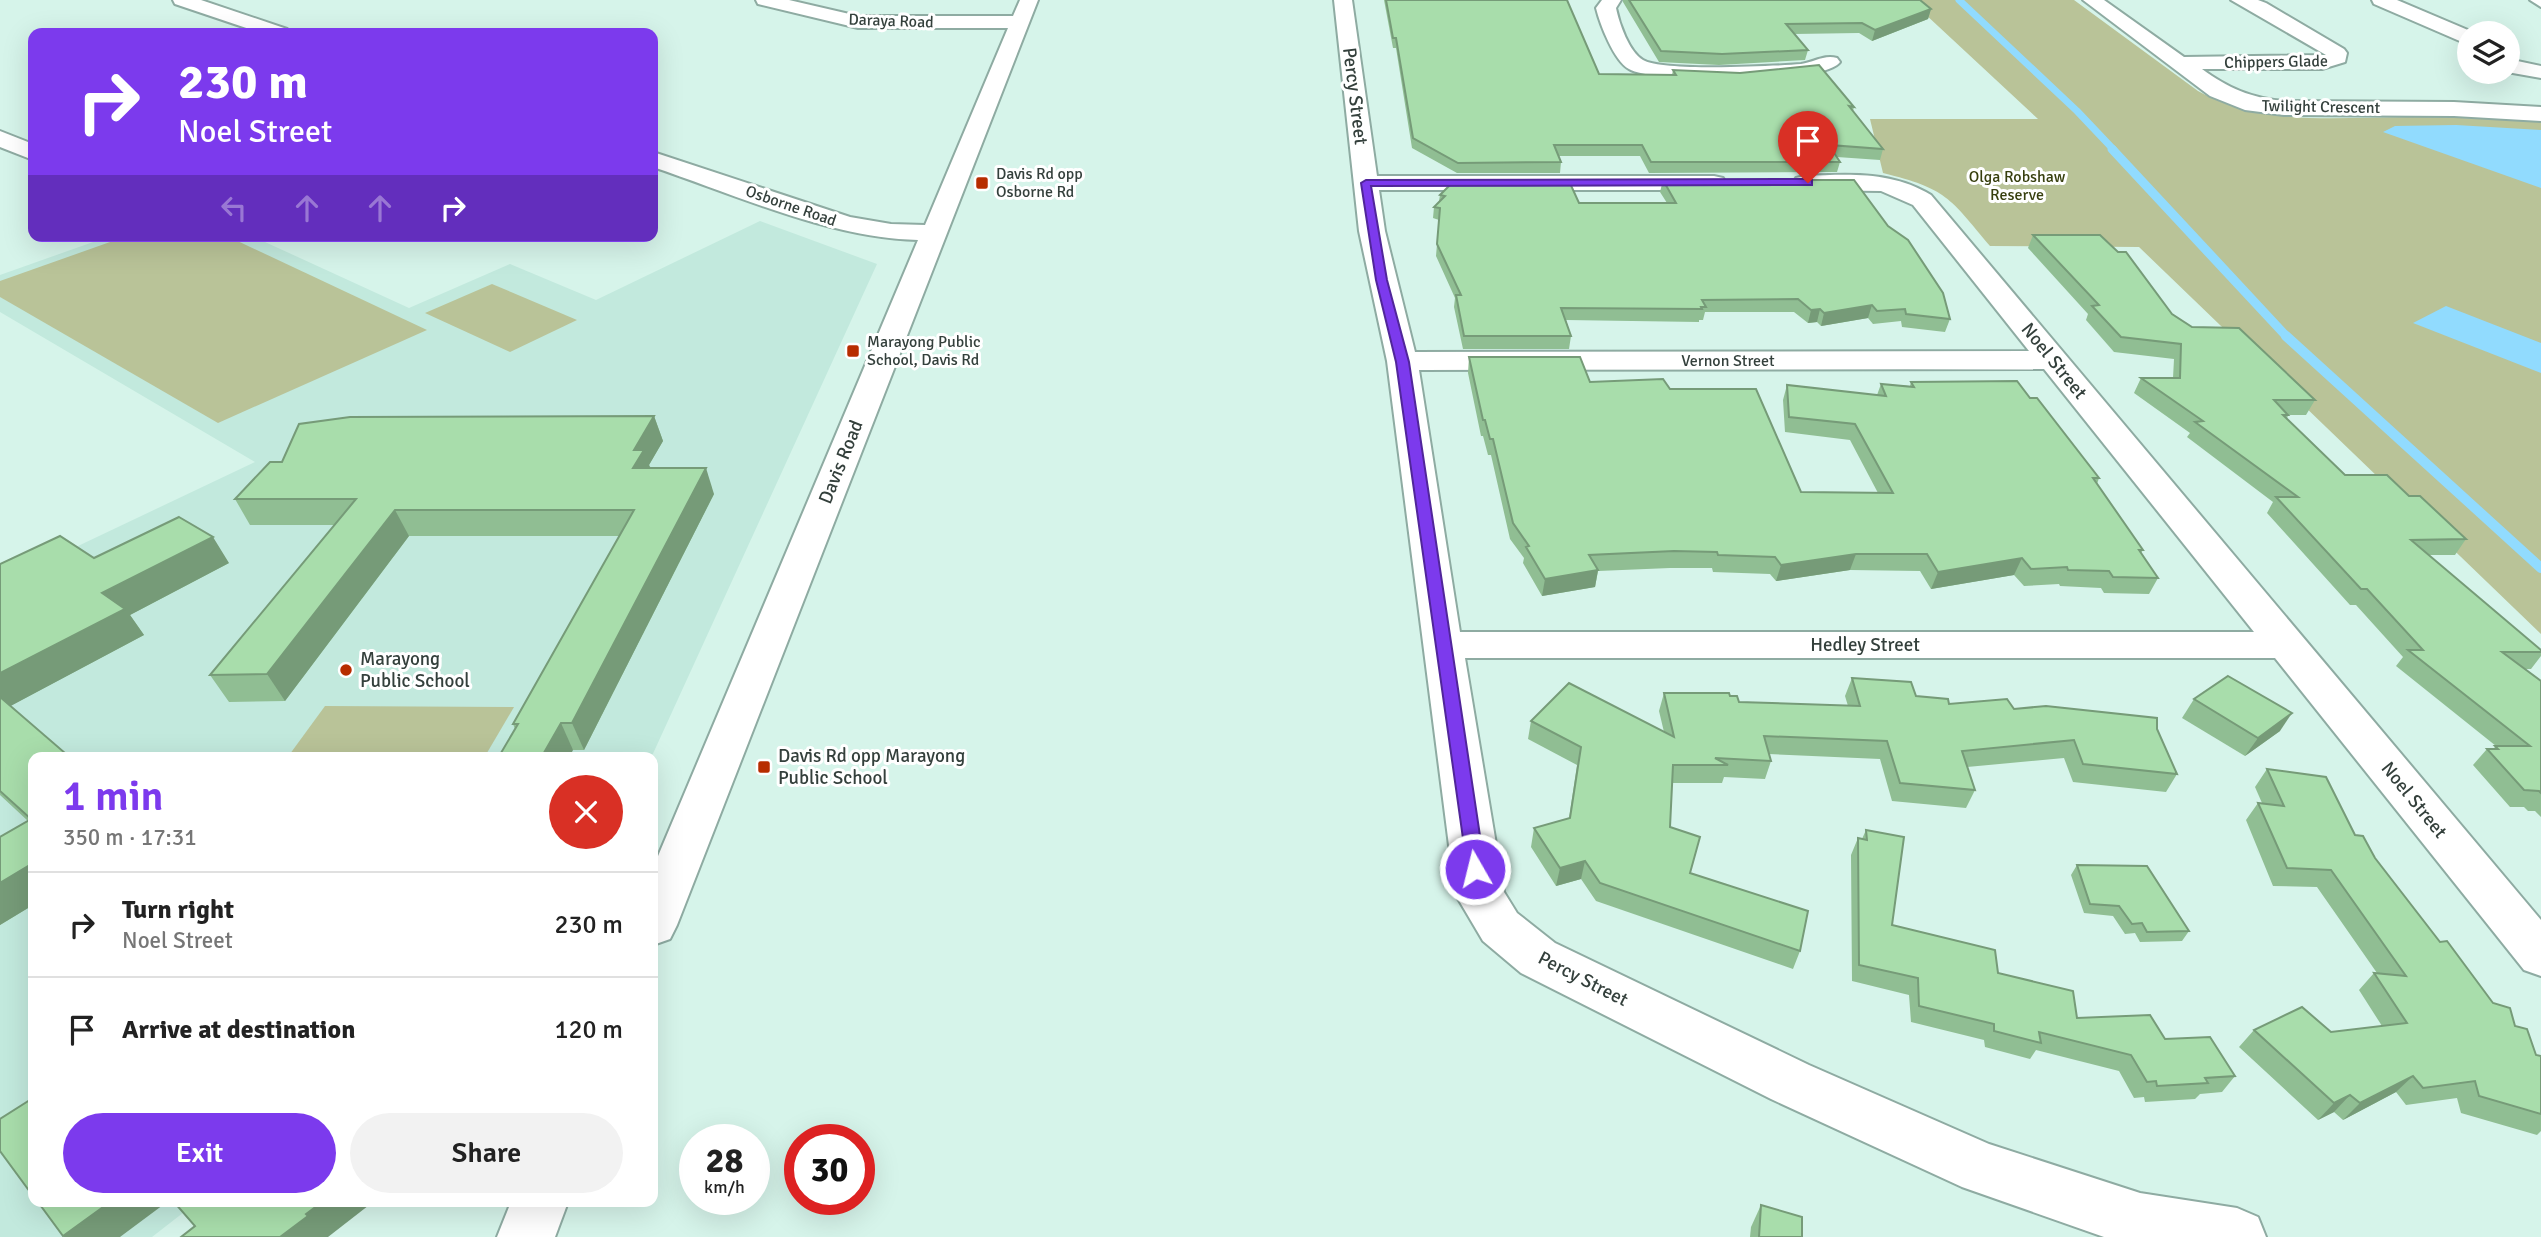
<!DOCTYPE html>
<html lang="en">
<head>
<meta charset="utf-8">
<style>
	body { margin:0; font-family:Signika,sans-serif; background:#f2f2f2; color:#222; height:100vh; display:flex; flex-direction:column; font-size:26px; white-space:nowrap }
	* { box-sizing:border-box; margin:0 }
	p { font-size:23px; color:#767676 }
	.icon { flex:none; width:38px; height:38px; fill:none; stroke:currentColor; stroke-width:2; stroke-linecap:round; stroke-linejoin:round }
	.map { position:relative; flex:1; overflow:hidden }
	.sheet { position:absolute; left:28px; top:752px; width:630px; height:455px; display:flex; flex-direction:column; background:#fff; border-radius:14px; box-shadow:0 7px 28px #0002 }
	.sheet>* { flex:none }
	.guide { position:absolute; left:28px; top:28px; width:630px; height:214px; border-radius:14px; box-shadow:0 7px 28px #0002; background:#7c3aed; color:#fff; overflow:hidden }
	.buttons { position:absolute; left:2457px; top:21px; display:grid; gap:14px }
	.buttons a { display:grid; place-items:center; width:63px; height:63px; border-radius:50%; background:#fff; box-shadow:0 7px 28px #0002; font-size:35px }
	.speed { position:absolute; left:679px; top:1124px; display:flex; gap:14px; font-size:35px; font-weight:700; text-align:center }
	.speed>* { display:grid; place-content:center; width:91px; height:91px; border-radius:50%; background:#fff; box-shadow:0 7px 28px #0002; line-height:1 }
	.speed small { font-size:18px; font-weight:400 }
	.speed .limit { border:10px solid #d22; background:#fff; color:#111 }
	.pin { position:absolute; display:grid; place-items:center; width:60px; height:60px; color:#fff; margin:-72px -30px; border-radius:50% 50% 50% 0; rotate:-45deg; box-shadow:0 0 7px #0007 }
	.pin .icon { rotate:45deg }
	.me { position:absolute; width:77px; margin:-38px; rotate:352deg; stroke-linejoin:round; filter:drop-shadow(0 0 5px #0008) }
	.turn { display:flex; align-items:center; gap:24px; height:147px; padding:0 35px; font-size:32px }
	.turn .icon { width:91px; height:91px; stroke-width:2.5 }
	.turn b { display:block; font-size:49px; line-height:60px }
	.lanes { display:flex; align-items:center; height:66px; padding:0 35px; background:#0003; justify-content:center; gap:35px; direction:ltr }
	.lanes .off { opacity:.35 }
	.round { display:grid; place-items:center; flex:none; width:74px; height:74px; border-radius:37px; background:#f2f2f2 }
	.headline { display:flex; align-items:center; justify-content:space-between; height:119px; padding:0 35px }
	h1 { font-size:42px; font-weight:600; line-height:52px; color:#7c3aed }
	.button { display:flex; gap:14px; margin-top:auto; padding:14px 35px }
	.button a { flex:1; height:80px; border-radius:42px; background:#7c3aed; color:#fff; font-size:28px; font-weight:600; line-height:80px; text-align:center }
	.button a+a { background:#f2f2f2; color:#222 }
	ul { padding:0; list-style:none }
	li { display:flex; align-items:center; gap:21px; height:105px; padding:0 35px; border-top:2px solid #e0e0e0 }
	li div { flex:1 }
	li b { display:block; font-size:26px }
	li em { font-style:normal }
	.map>svg:first-child { display:block }
	.built { fill:#c2e9dd }
	.green { fill:#b9c398 }
	.water { fill:#91dbfe }
	.lines { fill:none; stroke-linecap:round; stroke-linejoin:round }
	.stream-far2 { stroke:#91dbfe; stroke-width:7 }
	.stream-far1 { stroke:#91dbfe; stroke-width:9 }
	.stream { stroke:#91dbfe; stroke-width:10 }
	.minor-casing { stroke:#8eaba2; stroke-width:4 }
	.minor { fill:#fff; fill-rule:evenodd }
	.wall { fill:#90be93 }
	.shaded-wall { fill:#769b78 }
	.building { fill:#a8ddab; stroke:#769b78; stroke-width:2 }
	.route { fill:#7c3aed; stroke:#51269a; stroke-width:2 }
	.poi-dot { fill:#b72d00; stroke:#fff; stroke-width:2.5 }
	.labels { text-anchor:middle; dominant-baseline:central; stroke-width:6; stroke-linejoin:round; paint-order:stroke }
	.far-street-label { font-size:16px; fill:#34403c; stroke:#fff }
	.far-poi-label { font-size:16px; fill:#34403c; stroke:#fff; text-anchor:start }
	.far-park-label { font-size:16px; fill:#373f0e; stroke:#fff }
	.street-label { font-size:19px; fill:#34403c; stroke:#fff }
	.poi-label { font-size:19px; fill:#34403c; stroke:#fff; text-anchor:start }
</style>
</head>
<body>
<div class="map">
<svg width="2541" height="1237" viewBox="0 0 2541 1237">
	<rect width="100%" height="100%" fill="#d6f4ea"/>
	<path class="built" d="M760,221L877,264L651,758H33V1202H197L152,1237H0V583L255,462L0,312V275L110,236H252L409,308L510,264L596,300Z"/>
	<g class="green">
		<path d="M1910,0H2074L2198,91C2261,127 2339,117 2408,117C2452,117 2496,119 2541,122V634L2139,247L1990,246C1949,197 1947,189 1883,173L1870,119H2038Z"/>
		<path d="M127,236H227L427,330L218,423L0,297V281Z"/>
		<path d="M492,284L577,320L510,352L425,313Z"/>
		<path d="M325,706L514,707L484,758H287Z"/>
	</g>
	<g class="water">
		<path d="M2456,125L2541,130V188L2383,132L2395,126Z"/>
		<path d="M2446,306L2541,343V373L2413,323Z"/>
	</g>
	<g class="lines">
		<path class="stream-far2" d="M1959,0L2077,111L2114,150"/>
		<path class="stream-far1" d="M2112,149L2288,338"/>
		<path class="stream" d="M2286,336L2541,568"/>
		<g class="minor-casing">
			<g id="minor">
				<path d="M173,0H201L287,29L290,33H261L175,4Z"/>
				<path d="M756,0H789L858,16H1013L1020,0H1038L677,925L670,939L653,945V868L918,240C830,238 736,195 653,167V152L850,217L891,224L925,225L1008,28H858L758,4Z"/>
				<path d="M1334,0H1352L1377,176H1714L1723,178L1726,183L1723,188L1714,190H1379L1385,231L1415,352L2029,351L1913,205L1881,191L1805,190L1796,188L1793,183L1796,178L1805,176C1849,174 1892,171 1931,195L2541,920V976L2524,970L2275,658H1465L1504,892L1517,913L1555,943L1809,1065L1989,1144L2140,1193L2237,1208L2258,1217L2266,1237H2104L1962,1187L1771,1099L1521,973L1483,941L1457,897L1452,869L1387,361L1359,231ZM2044,369L2254,632H1460L1419,370Z"/>
				<path d="M1602,0H1621L1616,8C1619,23 1629,52 1643,60C1664,72 1773,66 1801,64C1814,62 1825,54 1837,58L1840,62C1824,85 1654,84 1629,69C1614,61 1600,24 1596,8Z"/>
				<path d="M2083,0H2104L2184,57L2326,55L2231,0H2258L2266,3L2344,49L2347,53L2345,62L2322,69H2202C2228,88 2251,98 2284,101L2454,102L2541,107V121L2454,116L2284,115L2245,110L2210,96Z"/>
				<path d="M2372,0H2397L2475,33H2469V44L2462,42L2374,4Z"/>
				<path d="M2530,0H2541V7Z"/>
				<path d="M2508,59L2541,66V78L2507,72Z"/>
				<path d="M0,131L33,144V160L0,147Z"/>
				<path d="M511,1202H568L555,1237H497Z"/>
			</g>
		</g>
		<use href="#minor" class="minor"/>
	</g>
	<g class="wall">
		<path d="M1384,0H1567L1599,74L1672,75L1673,70L1854,107L1853,111L1883,149L1880,160L1837,157L1840,162L1837,172L1649,173L1640,156H1559L1561,162L1560,173H1457L1412,148L1396,48H1393Z"/>
		<path d="M1623,0H1920L1931,9L1928,19L1872,41L1859,33L1794,34L1808,50L1805,60L1719,65L1659,62L1623,2Z"/>
		<path d="M1663,180L1950,319L1945,332L1902,327L1901,321L1873,324L1868,318L1821,326L1817,322L1808,323L1794,312H1705L1703,320H1699V322L1566,320L1571,336L1569,349H1463L1454,307L1455,298L1436,256L1439,220L1433,218L1434,207L1439,201L1440,195L1579,203H1667L1660,192Z"/>
		<path d="M2033,235L2172,314L2192,327L2315,400L2306,415H2288L2287,419L2345,475L2409,496L2466,539L2455,555H2429L2541,650V656L2531,669H2525L2541,681V817L2535,811H2528L2524,807H2510L2473,765L2487,749H2493L2496,746L2396,666L2403,657L2356,605H2350L2267,513L2273,502L2187,437L2190,433L2134,393L2141,378H2173L2174,359L2114,352L2086,320L2088,314L2028,248Z"/>
		<path d="M1469,357L1590,382L1670,389L1801,492L1878,493L1850,440L1785,432L1783,400L1787,385L1877,395L1881,384L1910,386L1911,382L2030,398L2099,478L2097,484L2143,550L2141,553L2158,578L2149,594L2104,593L2101,588L2060,586L2059,584L2024,586L2014,575L1931,589L1920,571L1850,570L1776,581L1770,574L1713,572L1712,568H1670L1598,571L1595,587L1542,596L1523,563L1524,558L1510,539L1491,455H1488L1483,436H1481L1468,373Z"/>
		<path d="M654,416L663,441L649,465L651,468L714,494L584,750H573L515,729L513,724L619,536H409L285,701L229,702L210,675L335,525H250L235,499L282,462Z"/>
		<path d="M94,558L229,563L130,615L144,635L10,706L65,753L69,758H33V905L0,925V837L28,821L0,795V564Z"/>
		<path d="M1852,678L1916,696L1949,704L2014,709L2157,729L2177,774L2166,792L2073,782L2064,758L1967,767L1975,790L1966,808L1892,801L1880,759L1769,754L1771,761L1765,779L1724,777L1722,783H1672L1670,827L1690,873L1800,951L1793,969L1596,901L1581,879L1556,886L1531,847L1534,828L1569,818L1577,765L1528,739L1531,721L1664,732L1659,711L1664,693L1730,696L1739,702L1848,706L1845,696Z"/>
		<path d="M2194,699L2280,731L2245,756L2182,718Z"/>
		<path d="M2267,769L2355,835L2375,858L2440,942L2493,1003L2515,1026L2536,1055L2541,1056V1131L2537,1135L2461,1113L2457,1098L2406,1105L2396,1092L2343,1120L2334,1112L2318,1120L2239,1047L2254,1030L2331,1032L2382,1026L2359,990L2374,973H2377L2317,887L2273,886L2246,820L2258,803H2262L2255,787Z"/>
		<path d="M1866,830L1892,925L1998,973L2077,1018L2165,1039L2235,1076L2222,1092L2200,1094L2195,1099L2145,1102L2144,1097L2134,1098L2119,1071L2036,1050L2030,1059L1985,1047L1984,1040L1911,1022L1909,995L1852,981L1851,855L1858,838L1862,839Z"/>
		<path d="M2077,865L2189,931L2182,941L2140,942L2135,933L2125,934L2113,916L2084,913L2071,875Z"/>
		<path d="M1761,1205L1802,1237H1750L1751,1227Z"/>
	</g>
	<g class="shaded-wall">
		<path d="M1931,9L1928,19L1872,41L1875,30Z"/>
		<path d="M1872,305L1868,318L1821,326L1824,313Z"/>
		<path d="M1820,309L1817,322L1808,323L1811,310Z"/>
		<path d="M654,416L663,441L649,465L653,475L633,468L634,450Z"/>
		<path d="M706,468L714,494L584,750L572,723Z"/>
		<path d="M395,510L409,536L285,701L267,674Z"/>
		<path d="M213,537L229,563L130,615L144,635L5,709L0,703V673L102,593Z"/>
		<path d="M1856,554L1850,570L1776,581L1781,565Z"/>
		<path d="M2022,558L2014,575L1931,589L1938,572Z"/>
		<path d="M1598,570L1595,587L1542,596L1545,579Z"/>
		<path d="M2292,713L2280,731L2245,756L2258,738Z"/>
		<path d="M561,723L573,750L569,758H541Z"/>
		<path d="M65,753L69,758H57Z"/>
		<path d="M1585,861L1581,879L1556,886L1560,868Z"/>
		<path d="M33,863V905L0,925V883Z"/>
		<path d="M2413,1076L2396,1092L2343,1120L2360,1103Z"/>
		<path d="M2350,1095L2334,1112L2318,1120L2334,1103Z"/>
		<path d="M110,1202H167L120,1237H64L63,1236Z"/>
		<path d="M322,1202H373L328,1237H280L306,1214Z"/>
	</g>
	<g class="building">
		<path d="M1386,0H1567L1599,74L1676,75L1673,70L1740,73L1819,65L1854,107L1849,106L1883,149L1829,145L1840,162H1651L1642,145H1554L1561,162L1458,163L1413,138L1396,38H1393Z"/>
		<path d="M1629,0H1920L1931,9L1875,30L1862,23L1786,24L1808,50L1722,54L1661,51Z"/>
		<path d="M1663,180H1854L1888,226L1908,240L1943,293L1950,319L1906,314L1905,309L1877,311L1872,305L1824,313L1820,309L1811,310L1798,299L1702,300L1706,307H1701L1702,309L1561,308L1571,336H1464L1456,295H1461L1437,244L1440,208L1434,207L1445,196L1440,195L1454,181H1569L1579,203H1676Z"/>
		<path d="M2033,235H2100L2118,252H2126L2172,314L2192,327L2239,328L2315,400H2274L2288,415H2283L2345,475H2387L2409,496H2420L2466,539L2411,540L2541,650V652H2502L2541,681V793L2539,791L2524,790L2487,749H2498L2495,746H2530L2408,650H2423L2367,589H2361L2276,497H2298L2195,422L2203,421L2141,378H2180L2181,344L2121,337L2092,306L2099,305Z"/>
		<path d="M1469,357H1580L1590,382L1663,379L1670,389H1756L1801,492L1893,493L1855,424L1789,417L1787,385L1886,396L1881,384L1914,387L1911,382L2017,381L2030,398H2037L2099,478H2093L2143,550H2139L2158,578L2113,577L2109,571L2068,570L2067,567L2031,569L2022,558L1938,572L1927,554H1856L1781,565L1775,557L1718,555L1717,552L1674,551L1589,555L1598,570L1545,579L1526,547L1529,546L1513,523L1493,439H1490L1485,420H1483Z"/>
		<path d="M654,416L634,450H644L633,468H706L572,723H561L541,758H498L518,724H513L634,510H395L267,674L210,675L356,499H235L270,462H282L299,424L350,417Z"/>
		<path d="M179,517L213,537L102,593L125,609L0,673V564L60,536L94,558Z"/>
		<path d="M2228,676L2292,713L2258,738L2194,699Z"/>
		<path d="M1852,678L1911,682L1916,696L1948,699L1949,704L2007,699L2014,709L2046,706L2157,718V729L2177,774L2083,764L2074,740L1962,751L1975,790L1900,783L1887,741L1764,736L1771,761L1715,758L1728,765H1673L1670,827L1700,837L1690,873L1808,911L1800,951L1600,883L1585,861L1560,868L1534,828L1570,818L1581,747L1531,721L1569,683L1674,737L1664,693H1729L1730,696H1737L1739,702L1860,706Z"/>
		<path d="M0,697L65,753L57,758H33V863L0,883V837L31,819L0,791Z"/>
		<path d="M2267,769L2326,777L2355,835L2363,836L2375,858L2440,942L2447,941L2493,1003L2510,1008L2515,1026L2527,1029L2536,1055L2541,1056V1114L2479,1096L2475,1081L2423,1088L2413,1076L2360,1103L2350,1095L2334,1103L2254,1030L2302,1007L2331,1032L2407,1023L2374,973L2406,976L2331,870L2287,868L2258,803L2284,806Z"/>
		<path d="M1866,830L1904,837L1892,925L1995,950L1998,973L2073,991L2077,1018L2150,1015L2165,1039L2210,1037L2235,1076L2205,1078L2208,1083L2157,1086L2156,1081L2147,1082L2131,1055L2039,1032L2041,1043L1994,1031V1024L1919,1006L1918,978L1859,965L1858,838L1867,840Z"/>
		<path d="M2077,865L2147,866L2189,931L2147,932L2142,923L2132,924L2119,906L2090,904Z"/>
		<path d="M33,1098V1196L0,1151V1119Z"/>
		<path d="M38,1202H110L63,1236Z"/>
		<path d="M174,1202H322L306,1214L308,1216L280,1237H181L195,1226Z"/>
		<path d="M1761,1205L1802,1217V1237H1759Z"/>
	</g>
	<path class="route" d="M1808,179L1812,180V185L1371,186L1387,280L1409,362L1485,869L1482,874L1475,876L1468,874L1396,362L1376,280L1361,183L1366,180Z"/>
	<g class="poi-dot">
		<rect x="975" y="176" width="14" height="14" rx="3.5"/>
		<rect x="846" y="344" width="14" height="14" rx="3.5"/>
		<circle cx="346" cy="670" r="7"/>
		<rect x="757" y="760" width="14" height="14" rx="3.5"/>
	</g>
	<g class="labels">
		<g class="far-street-label">
			<text transform="translate(891 21) rotate(2)">Daraya Road</text>
			<text transform="translate(2276 62) rotate(-1)">Chippers Glade</text>
			<text transform="translate(2321 107) rotate(1)">Twilight Crescent</text>
			<text transform="translate(791 206) rotate(19)">Osborne Road</text>
			<text x="1728" y="361">Vernon Street</text>
		</g>
		<g class="far-poi-label">
			<text x="996" y="174">Davis Rd opp<tspan x="996" dy="18">Osborne Rd</tspan></text>
			<text x="867" y="342">Marayong Public<tspan x="867" dy="18">School, Davis Rd</tspan></text>
		</g>
		<g class="far-park-label">
			<text x="2017" y="177">Olga Robshaw<tspan x="2017" dy="18">Reserve</tspan></text>
		</g>
		<g class="street-label">
			<text transform="translate(1355 96) rotate(83)">Percy Street</text>
			<text transform="translate(2054 361) rotate(51)">Noel Street</text>
			<text transform="translate(841 462) rotate(-68)">Davis Road</text>
			<text x="1865" y="645">Hedley Street</text>
			<text transform="translate(2414 800) rotate(51)">Noel Street</text>
			<text transform="translate(1583 979) rotate(27)">Percy Street</text>
		</g>
		<g class="poi-label">
			<text x="360" y="659">Marayong<tspan x="360" dy="22">Public School</tspan></text>
			<text x="778" y="756">Davis Rd opp Marayong<tspan x="778" dy="22">Public School</tspan></text>
		</g>
	</g>
</svg>
<div class="buttons">
<a><svg class="icon" aria-label="layers" viewBox="0 0 24 24"><path d="M12 4l9 5-9 5-9-5zM3 14l9 5 9-5"/></svg></a>
</div>
<div class="speed"><div>28<small>km/h</small></div><div class="limit">30</div></div>
<div class="pin" style="left:1808px;top:183px;background:#d93025"><svg class="icon" aria-label="arrive" viewBox="0 0 24 24"><path d="M6 21V4h12l-3 4 3 4H6"/></svg></div>
<svg class="me" style="left:1475px;top:869px" viewBox="-20 -20 40 40"><circle r="17" fill="#7c3aed" stroke="#fff" stroke-width="3"/><path d="M0-11L8 9 0 5-8 9z" fill="#fff"/></svg>
<div class="guide">
<div class="turn"><svg class="icon" aria-label="right" viewBox="0 0 24 24"><path d="M7 20v-9h11M14 6l5 5-5 5"/></svg><div><b>230 m</b>Noel Street</div></div>
<div class="lanes"><svg class="icon off" aria-label="left" viewBox="0 0 24 24"><path d="M17 20v-9H6M10 6l-5 5 5 5"/></svg><svg class="icon off" aria-label="ahead" viewBox="0 0 24 24"><path d="M12 20V5M6 11l6-6 6 6"/></svg><svg class="icon off" aria-label="ahead" viewBox="0 0 24 24"><path d="M12 20V5M6 11l6-6 6 6"/></svg><svg class="icon" aria-label="right" viewBox="0 0 24 24"><path d="M7 20v-9h11M14 6l5 5-5 5"/></svg></div>
</div>
<section class="sheet">
<div class="headline"><div><h1>1 min</h1><p>350 m · 17:31</p></div><a class="round" style="background:#d93025;color:#fff"><svg class="icon" aria-label="close" viewBox="0 0 24 24"><path d="M6 6l12 12M18 6L6 18"/></svg></a></div>
<ul>
<li><svg class="icon" aria-label="right" viewBox="0 0 24 24"><path d="M7 20v-9h11M14 6l5 5-5 5"/></svg><div><b>Turn right</b><p>Noel Street</p></div><em>230 m</em></li>
<li><svg class="icon" aria-label="arrive" viewBox="0 0 24 24"><path d="M6 21V4h12l-3 4 3 4H6"/></svg><div><b>Arrive at destination</b></div><em>120 m</em></li>
</ul>
<div class="button"><a>Exit</a><a>Share</a></div>
</section>
</div>
</body>
</html>
